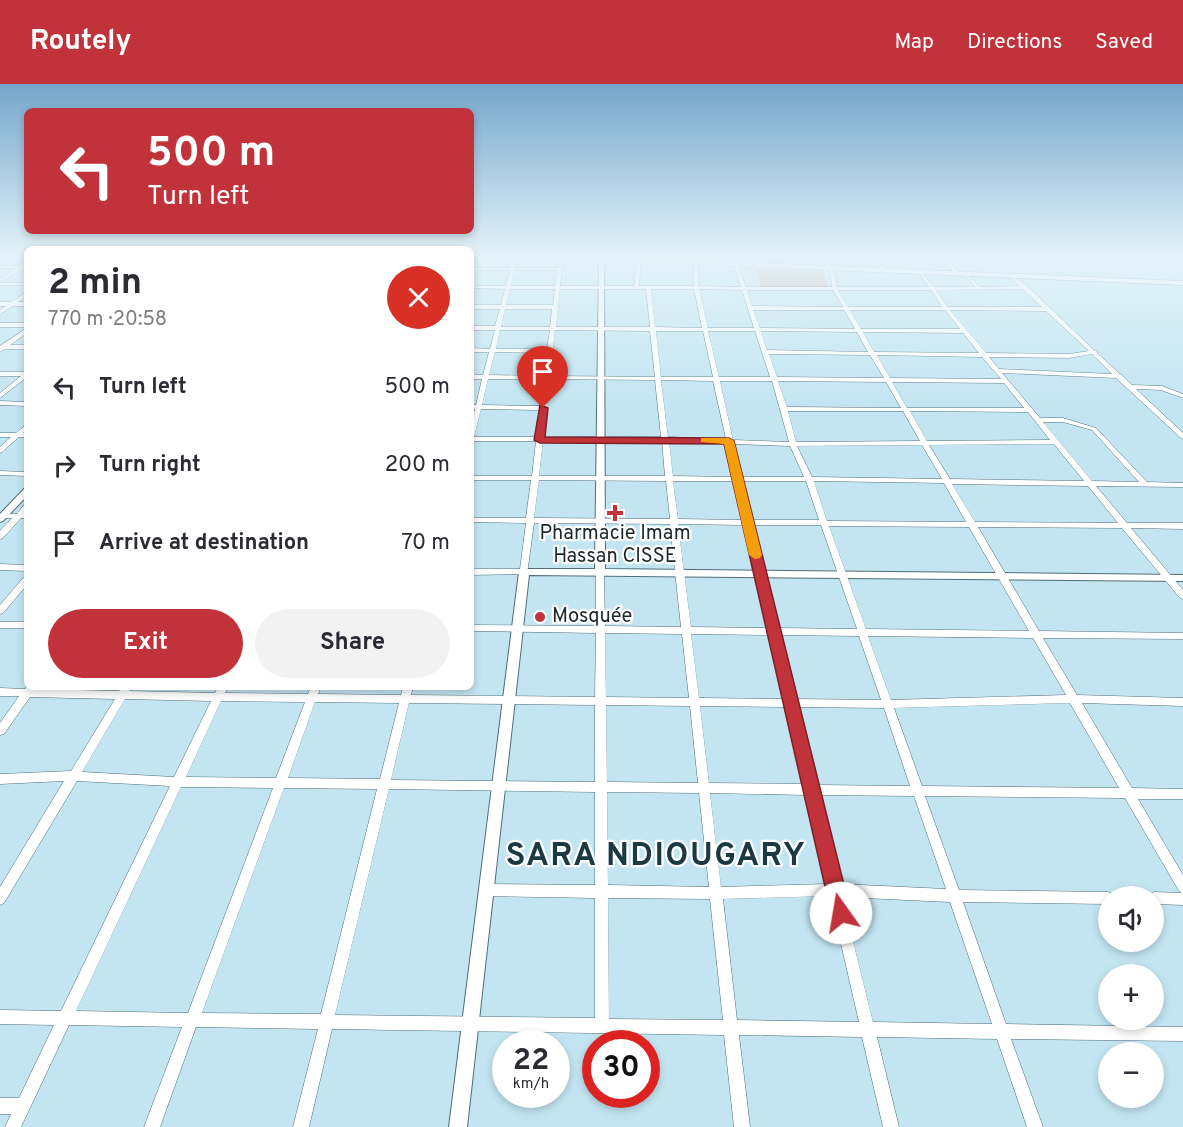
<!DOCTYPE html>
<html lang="en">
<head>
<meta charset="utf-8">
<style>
	body { margin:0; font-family:Overpass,sans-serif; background:#f2f2f3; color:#2b2b33; height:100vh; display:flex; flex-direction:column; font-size:22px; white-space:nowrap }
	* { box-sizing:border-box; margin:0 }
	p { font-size:20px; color:#7c7c81 }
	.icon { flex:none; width:33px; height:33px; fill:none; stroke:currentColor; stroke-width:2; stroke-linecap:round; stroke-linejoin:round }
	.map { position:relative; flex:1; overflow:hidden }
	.drawer { position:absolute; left:24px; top:162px; width:450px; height:444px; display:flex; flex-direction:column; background:#fff; border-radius:9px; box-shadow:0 3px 9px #0003 }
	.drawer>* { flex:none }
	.hud { position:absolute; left:24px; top:24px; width:450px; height:126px; border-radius:9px; box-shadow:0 3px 9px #0003; background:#c2323a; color:#fff; overflow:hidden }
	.controls { position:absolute; left:1098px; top:802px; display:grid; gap:12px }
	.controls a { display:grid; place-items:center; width:66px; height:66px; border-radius:50%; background:#fff; box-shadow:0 3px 9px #0003; font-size:30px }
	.speed { position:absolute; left:492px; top:946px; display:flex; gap:12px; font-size:30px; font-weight:700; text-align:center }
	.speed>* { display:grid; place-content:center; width:78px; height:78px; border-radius:50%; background:#fff; box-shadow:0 3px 9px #0003; line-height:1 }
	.speed small { font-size:15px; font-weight:400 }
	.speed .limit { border:9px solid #d22; background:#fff; color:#111 }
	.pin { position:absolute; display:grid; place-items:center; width:51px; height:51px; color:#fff; margin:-62px -26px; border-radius:50% 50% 50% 0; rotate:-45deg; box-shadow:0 0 6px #0007 }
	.pin .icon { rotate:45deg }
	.me { position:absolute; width:66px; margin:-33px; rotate:347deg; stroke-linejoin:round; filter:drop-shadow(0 0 4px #0008) }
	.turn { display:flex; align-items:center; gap:21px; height:126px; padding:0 24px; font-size:27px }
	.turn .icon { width:78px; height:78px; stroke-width:2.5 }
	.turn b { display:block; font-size:42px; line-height:51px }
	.round { display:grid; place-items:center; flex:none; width:63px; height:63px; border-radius:32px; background:#f2f2f3 }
	.overview { display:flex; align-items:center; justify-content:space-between; height:102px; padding:0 24px }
	h1 { font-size:36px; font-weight:700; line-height:45px }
	.button { display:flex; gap:12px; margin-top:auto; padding:12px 24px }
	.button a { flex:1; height:69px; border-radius:36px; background:#c2323a; color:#fff; font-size:24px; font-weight:700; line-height:69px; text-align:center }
	.button a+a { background:#f2f2f3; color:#2b2b33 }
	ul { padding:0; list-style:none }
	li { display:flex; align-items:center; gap:18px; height:78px; padding:0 24px }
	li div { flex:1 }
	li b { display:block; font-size:22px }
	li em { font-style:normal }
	header { display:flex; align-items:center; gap:36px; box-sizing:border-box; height:84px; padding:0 30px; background:#c2323a; color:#fff }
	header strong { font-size:28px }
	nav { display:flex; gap:33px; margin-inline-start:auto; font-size:21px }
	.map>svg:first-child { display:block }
	.green { fill:#d8afac }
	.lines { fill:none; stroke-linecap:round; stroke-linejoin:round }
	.minor-casing { stroke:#4e6d78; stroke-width:1 }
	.tertiary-casing { stroke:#4e6d78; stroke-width:2 }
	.trunk-casing { stroke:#4e6d78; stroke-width:1 }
	.minor { fill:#fff; fill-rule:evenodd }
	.tertiary { fill:#fff; fill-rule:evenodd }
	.trunk { fill:#fff; fill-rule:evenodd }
	.route { fill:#c2323a; stroke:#7e2026; stroke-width:1.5 }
	.slow { fill:#f59e0b }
	.poi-dot { fill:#c2323a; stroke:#fff; stroke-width:2 }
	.labels { text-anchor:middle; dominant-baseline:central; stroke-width:4.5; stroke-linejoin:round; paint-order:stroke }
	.poi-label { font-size:20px; fill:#1b282c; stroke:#fff }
	.near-district-label { font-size:32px; font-weight:bold; letter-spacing:1.5px; fill:#1b3943; stroke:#fff }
</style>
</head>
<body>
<header>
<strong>Routely</strong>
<nav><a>Map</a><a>Directions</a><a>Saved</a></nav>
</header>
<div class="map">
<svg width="1183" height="1043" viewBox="0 0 1183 1043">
	<rect width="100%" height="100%" fill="#c3e5f2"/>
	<path class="green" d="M755,185L823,188L829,204L761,203Z"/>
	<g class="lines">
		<g class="minor-casing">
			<g id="minor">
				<path d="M471,174H474L473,177H471Z"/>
				<path d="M513,174H517L515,184H558L559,174H563L560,202H634L637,177L639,176L641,177L639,202H694V179L696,178L698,179V202L741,203L734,181L736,180L738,181L746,203H832L830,185L820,174H825L834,185L837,203H929L919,189L921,188L934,203H975L965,191L967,190L980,203L1019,202L1010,192L1012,191L1027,202L1094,266L1097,267V269L1120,290L1122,291L1132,301L1162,302L1183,310V314L1161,306L1136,305L1183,349V355L1181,354L1116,294L1002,289L1040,334H1063L1096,344L1147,398L1183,399V403L1096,402L1127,439H1183V445L1131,444L1183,506V515L1180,514L1122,444L978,443L1039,547L1183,549V555L1043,554L1077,611L1183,614V622L1082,619L1132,704L1183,705V715H1138L1183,791V821L1154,820V813H1148L1150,810L1154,808L1182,809L1179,807L1125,714L925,712L959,806L1108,808L1112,810L1114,813H1108V820L963,818L1006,940L1183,943V957L1011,955L1043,1043H1027L997,955L877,953L899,1043H883L862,953L739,951L750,1043H734L724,951L332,945L309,1043H293L318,945L196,943L160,1043H144L182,943L69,941L21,1043H5L11,1030H0V1014H19L54,941L0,940V926L61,927L170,702L77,697L4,819L0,821V803L64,697L0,700V690L71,687L115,615L30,613L4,650L0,651V639L19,612H0V604L25,605L27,602L34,603L35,605L119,607L122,603H132L130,607L215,609L218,603H228L225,609L308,610L311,603H321L318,610L401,611L403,603H413L411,611L595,613L596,549L471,547V541L596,542V489L600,486L604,489L605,542L681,543L670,440L534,439L527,490L471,491V485H520L526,439L471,438V434H526L531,396H471V392H532L536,357H471V339L475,325H471V321H476L482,295H471V291H483L489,268H471V264L490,265L495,246H471V242H495L500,225H471V221H501L505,205L471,204V202H506L510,186H471V184H510ZM514,186H557L555,202H511ZM510,205H555L553,221H506ZM560,205H646L650,243H556ZM651,205H694L702,244L655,243ZM699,205L742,206L754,244H708ZM1022,205L1042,223H948L936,206ZM747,206H833L843,223L752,222ZM838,206H931L942,223H848ZM505,225H552L550,243H501ZM753,226H844L855,245L760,244ZM850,226H945L960,245H861ZM950,226L1046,227L1089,267L1069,270L986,269ZM500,246H550L547,265H496ZM555,246L650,247L655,293L550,292ZM656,247H703L713,293H661ZM708,247H755L770,293H719ZM761,247L857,248L868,268L767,266ZM863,248L963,249L979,269L874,268ZM495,268L547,269L544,292L489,291ZM769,270L870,271L884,294L777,293ZM1092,270L1112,290L999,285L989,273L1069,274ZM877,271L982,273L1001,295L890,294ZM488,295H544L540,322L482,321ZM550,295L655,296L661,353H543ZM661,296L713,297L726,355L668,353ZM720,297H772L789,358L733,356ZM778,297L886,298L901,324L787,323ZM892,298L1004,299L1024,324H907ZM481,325L540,326L536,353H474ZM788,327H903L920,357L796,358ZM910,327L1028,328L1050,356L927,357ZM1043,338H1063L1092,346L1139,398L1092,397ZM543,357H662L665,392H539ZM669,357L727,359L734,393L673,392ZM734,360L790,362L804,393H741ZM1054,360L1084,397L950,395L929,361ZM922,361L942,395L812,393L797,362ZM539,396L666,397L670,435L534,434ZM673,397H735L743,436L678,435ZM742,397H806L819,436H751ZM814,397L944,399L966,438L827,437ZM952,400L1088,402L1118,439L975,438ZM678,440L744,441L767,544L691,543ZM752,441H821L857,545L777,544ZM829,442L969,443L1029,547L866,545ZM605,549L682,550L689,614L606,613ZM691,550L769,551L784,615L699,614ZM778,551L859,552L881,616L794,615ZM868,552L1033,554L1066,611L891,616ZM125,615L211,617L174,693L82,688ZM221,617L305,618L276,694L186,693ZM315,618L399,619L380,695L288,694ZM409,619L595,621V698L391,696ZM1070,619L1119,704L922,702L894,624ZM606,621L690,622L698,699L607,698ZM700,622L786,623L804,700L709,699ZM796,623L884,624L910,702L815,701ZM181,703L273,704L188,929L76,927ZM284,704L377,705L321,930L202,929ZM389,705L595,708V801L486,800L482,802L480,806L482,810L486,812L595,814V934L335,931ZM607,708L699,709L709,803L608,801ZM710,709L806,711L827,800L721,803ZM817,711L914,712L946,805L839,800ZM830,812L859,938L737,936L723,815ZM842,813L950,818L992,940L873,938ZM608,814L710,815L723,936L609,935Z"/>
				<path d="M704,174H790V175L788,176L706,175Z"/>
				<path d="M866,174H871L890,187L886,188Z"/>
				<path d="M942,174H947L960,189V191H956Z"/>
				<path d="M27,178V181L24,184L0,198V195L16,184H0V182H20Z"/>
				<rect x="0" y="199" width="27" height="2"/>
				<path d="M27,208V212L18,218H27V222H13L0,230V226L6,222H0V218H11Z"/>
				<rect x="0" y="239" width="27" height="4"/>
				<path d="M27,244V249L10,261H27V265H5L0,268V262Z"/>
				<path d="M0,288H27V293L0,314V309L21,292H0Z"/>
				<path d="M0,317L27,318V322L0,321Z"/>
				<path d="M27,340V346L23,349H27V353H19L2,368L0,369V363L11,353H0V349H16Z"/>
				<path d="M0,387L27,388V392L0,391Z"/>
				<path d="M24,421H27V428L25,430H27V434H21L3,454L0,455V447L12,434H0V430H17Z"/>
				<path d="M0,480L27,481V487L0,486Z"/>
				<path d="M27,492V501L3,529L0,530V521L24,493Z"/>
				<rect x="0" y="538" width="27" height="6"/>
			</g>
		</g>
		<g class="tertiary-casing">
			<g id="tertiary">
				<path d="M599,174L604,175L605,485L1183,491V497L529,491L467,1043H449L519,488L524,485H595Z"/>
				<path d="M27,404V412L3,437L0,438V430L24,405Z"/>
			</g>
		</g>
		<g class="trunk-casing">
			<path id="trunk" d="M580,174H644L1183,197V201L584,176Z"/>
		</g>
		<use href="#minor" class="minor"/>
		<use href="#tertiary" class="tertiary"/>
		<use href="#trunk" class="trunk"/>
	</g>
	<linearGradient id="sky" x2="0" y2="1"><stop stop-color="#75a6cb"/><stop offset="0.54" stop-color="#e4f3f9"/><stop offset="1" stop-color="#e4f3f9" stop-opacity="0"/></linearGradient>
	<rect width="1183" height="320" fill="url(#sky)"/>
	<path class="route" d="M540,321L548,324L545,353L729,354L734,357L851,829L848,836L841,839L834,836L831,829L724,360L540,359L534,356Z"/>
	<path class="slow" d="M701,354H729L734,357L762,471L760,474L755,475L749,471L724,360L701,358Z"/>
	<g class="poi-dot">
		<path d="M612 420h6v6h6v6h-6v6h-6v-6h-6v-6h6z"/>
		<circle cx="540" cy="533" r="6"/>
	</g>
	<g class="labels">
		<g class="poi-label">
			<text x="615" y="450">Pharmacie Imam<tspan x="615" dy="23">Hassan CISSE</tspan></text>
			<text x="552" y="533" text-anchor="start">Mosquée</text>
		</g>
		<g class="near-district-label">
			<text x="656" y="773">SARA NDIOUGARY</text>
		</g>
	</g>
</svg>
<div class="controls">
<a><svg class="icon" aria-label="sound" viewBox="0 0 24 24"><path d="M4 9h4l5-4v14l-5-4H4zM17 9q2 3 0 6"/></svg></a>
<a>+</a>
<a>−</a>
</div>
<div class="speed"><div>22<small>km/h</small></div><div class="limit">30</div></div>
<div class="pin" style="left:543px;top:324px;background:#d93025"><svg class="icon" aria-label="arrive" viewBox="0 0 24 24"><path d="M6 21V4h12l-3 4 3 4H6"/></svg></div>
<svg class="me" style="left:841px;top:829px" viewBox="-20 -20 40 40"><circle r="19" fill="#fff"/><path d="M0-13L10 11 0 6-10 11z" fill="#c2323a"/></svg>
<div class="hud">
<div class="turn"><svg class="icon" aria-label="left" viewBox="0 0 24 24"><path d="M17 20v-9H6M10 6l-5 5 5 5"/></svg><div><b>500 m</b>Turn left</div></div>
</div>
<section class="drawer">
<div class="overview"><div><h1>2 min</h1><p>770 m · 20:58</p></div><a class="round" style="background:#d93025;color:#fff"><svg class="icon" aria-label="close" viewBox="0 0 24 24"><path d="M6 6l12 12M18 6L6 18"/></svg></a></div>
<ul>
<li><svg class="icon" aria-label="left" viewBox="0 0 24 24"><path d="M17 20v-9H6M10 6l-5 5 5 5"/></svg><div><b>Turn left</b></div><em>500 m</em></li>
<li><svg class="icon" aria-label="right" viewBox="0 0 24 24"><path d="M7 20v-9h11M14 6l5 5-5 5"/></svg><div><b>Turn right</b></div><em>200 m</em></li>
<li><svg class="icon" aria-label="arrive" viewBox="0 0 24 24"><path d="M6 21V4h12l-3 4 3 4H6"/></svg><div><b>Arrive at destination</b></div><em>70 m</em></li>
</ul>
<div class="button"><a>Exit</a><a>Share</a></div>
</section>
</div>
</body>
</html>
